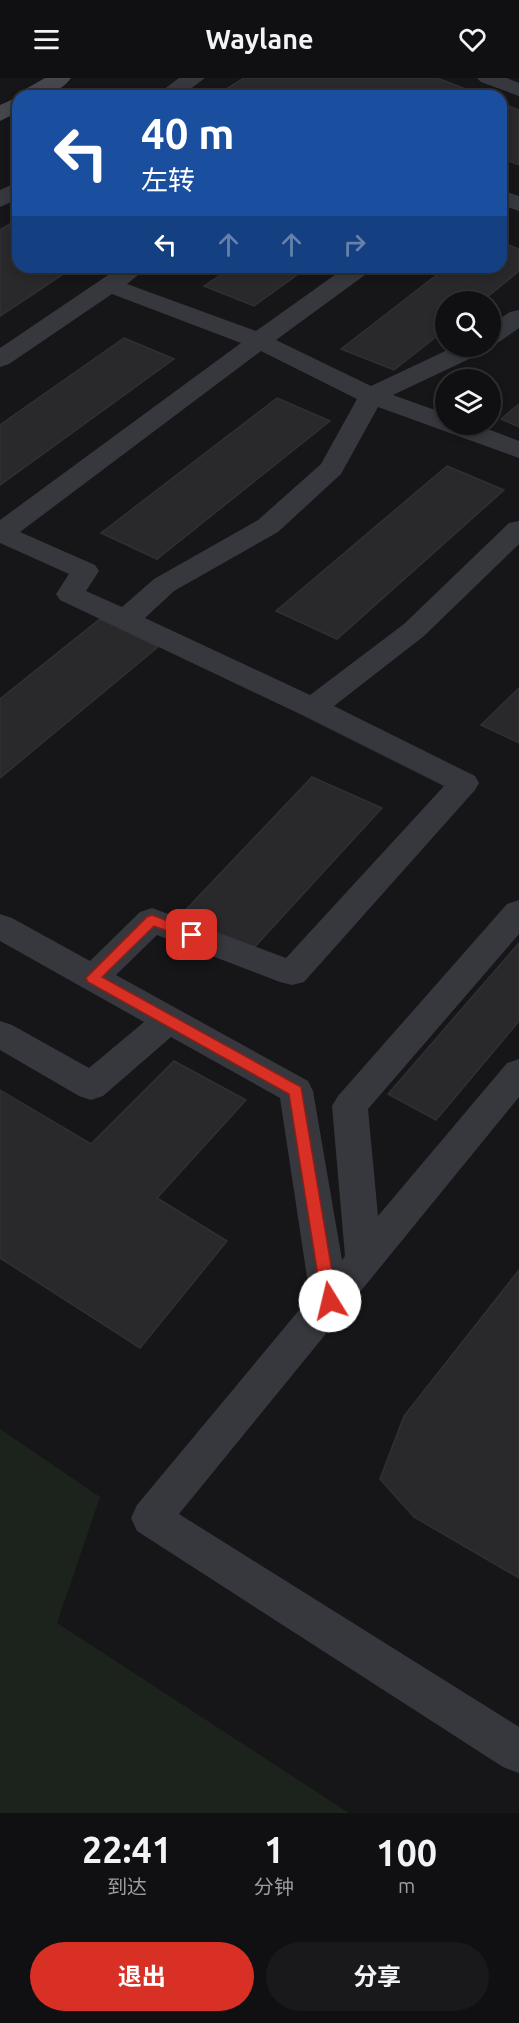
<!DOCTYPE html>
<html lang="zh">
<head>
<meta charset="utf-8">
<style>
	body { margin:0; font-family:Ubuntu,"Noto Sans SC",sans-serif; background:#19191b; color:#f1f3f6; height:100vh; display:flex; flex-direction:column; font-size:22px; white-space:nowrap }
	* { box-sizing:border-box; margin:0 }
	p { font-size:20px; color:#9c9d9f }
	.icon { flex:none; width:33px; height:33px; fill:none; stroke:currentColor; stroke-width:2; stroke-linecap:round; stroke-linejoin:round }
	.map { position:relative; height:1735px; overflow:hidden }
	.details { display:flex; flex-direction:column; background:#101012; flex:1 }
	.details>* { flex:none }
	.hud { position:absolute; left:12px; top:12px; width:495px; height:183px; border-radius:18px; box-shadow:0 3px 9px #0003,0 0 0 2px #303032; background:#1a4fa0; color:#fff; overflow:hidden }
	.fabs { position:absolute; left:435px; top:213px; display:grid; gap:12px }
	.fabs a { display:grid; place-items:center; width:66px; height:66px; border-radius:50%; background:#101012; box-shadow:0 3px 9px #0003,0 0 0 2px #303032; font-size:30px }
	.pin { position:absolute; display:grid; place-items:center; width:51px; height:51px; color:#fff; margin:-26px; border-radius:12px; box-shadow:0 3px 9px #0006 }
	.me { position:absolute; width:66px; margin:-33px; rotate:351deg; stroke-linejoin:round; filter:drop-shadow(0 0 4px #0008) }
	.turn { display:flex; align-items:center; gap:21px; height:126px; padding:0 30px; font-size:27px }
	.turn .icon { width:78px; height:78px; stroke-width:2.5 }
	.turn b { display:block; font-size:42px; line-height:51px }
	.lanes { display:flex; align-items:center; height:57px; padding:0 30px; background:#0003; justify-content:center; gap:30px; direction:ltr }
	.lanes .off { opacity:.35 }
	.eta { display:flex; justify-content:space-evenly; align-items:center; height:102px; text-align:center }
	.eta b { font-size:36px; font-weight:700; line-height:42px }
	.button { display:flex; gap:12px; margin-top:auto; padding:12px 30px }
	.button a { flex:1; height:69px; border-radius:36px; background:#d93025; color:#fff; font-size:24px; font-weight:700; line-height:69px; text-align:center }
	.button a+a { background:#19191b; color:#f1f3f6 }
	header { display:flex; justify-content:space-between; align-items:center; height:78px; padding:0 30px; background:#101012; font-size:27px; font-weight:700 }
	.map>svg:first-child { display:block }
	.green { fill:#1c231d }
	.building { fill:#29292c; stroke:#303034; stroke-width:1.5 }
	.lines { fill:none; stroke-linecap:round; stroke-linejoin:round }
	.street { fill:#37383d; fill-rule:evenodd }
	.secondary { fill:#45474d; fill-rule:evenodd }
	.route { fill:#d93025; stroke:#8d1f18; stroke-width:1.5 }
</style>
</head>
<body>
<header><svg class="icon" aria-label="menu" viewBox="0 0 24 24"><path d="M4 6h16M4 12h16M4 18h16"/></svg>Waylane<svg class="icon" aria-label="heart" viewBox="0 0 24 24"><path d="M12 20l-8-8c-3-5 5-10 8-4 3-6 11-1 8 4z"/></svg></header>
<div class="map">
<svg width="519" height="1735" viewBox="0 0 519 1735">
	<rect width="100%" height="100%" fill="#161618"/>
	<path class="green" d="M0,1351L100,1419L57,1545L349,1735H0Z"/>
	<g class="building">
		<path d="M244,0H437L484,18H350L338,13L330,18H215Z"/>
		<path d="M501,25L519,32V87L501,80Z"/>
		<path d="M18,141V189H74L0,238V152Z"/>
		<path d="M501,164L519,171V193L481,224H446V251L394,292L341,271L447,189H501Z"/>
		<path d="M232,189H308L254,228L204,208Z"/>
		<path d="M124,260L174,281L0,407V347Z"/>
		<path d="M277,320L330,343L157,481L101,455Z"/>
		<path d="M519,326V349L501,341Z"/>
		<path d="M447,388L504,412L337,561L276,533Z"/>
		<path d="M100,541L158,569L0,700V621Z"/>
		<path d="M519,610V665L481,647Z"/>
		<path d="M312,699L382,730L250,874L179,839Z"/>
		<path d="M519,865V943L436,1042L388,1016Z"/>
		<path d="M174,983L246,1022L157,1120L227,1163L140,1270L0,1180V1012L91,1066Z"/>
		<path d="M519,1192V1500L414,1439L380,1401L404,1338Z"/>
	</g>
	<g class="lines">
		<g class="street">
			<path d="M179,0H205L181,18H155Z"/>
			<path d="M477,0H507L519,5V18L481,4Z"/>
			<path d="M18,104V121L0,129V112Z"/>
			<path d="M501,112L519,118V133L501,127Z"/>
			<path d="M120,189H148L127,206L256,253L346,189H373L369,194L276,262L371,308L456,268H489L486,273L393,317L446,336V346H475L519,363V380L378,329L341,396L278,454L174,513L145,540L310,617L404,546L509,445L519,443V466L424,558L334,628L475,698L479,705L475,712L304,904L292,907L280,904L157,857L116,897L308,1003L313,1013L342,1182L345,1178L332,1028L338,1018L507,826L519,822V856L368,1031L378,1138L507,985L519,981V1019L179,1436L519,1649V1695L503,1689L137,1453L131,1440L137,1427L310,1219L280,1020L171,959L103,1018L91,1022L79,1018L0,972V943L12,947L89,990L144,944L0,863V836L12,840L90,883L140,834L152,830L286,880L444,708L302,637L60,522L56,516L69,496L0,465V442L241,265L112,216L9,286L0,289V270ZM261,273L357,321L321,386L258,442L154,501L122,529L86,513L99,493L95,487L20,454Z"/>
			<path d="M519,232V250L499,264L490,266V247L510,234Z"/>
		</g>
		<g class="secondary">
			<path d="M45,0H71C59,17 38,18 19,18L22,13Z"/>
			<path d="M18,19V34L0,43V27Z"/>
		</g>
	</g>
	<path class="route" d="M152,837L197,854L199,857L192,862L154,848L102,899L301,1009L337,1223L335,1228L330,1230L324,1228L322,1223L289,1016L88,904L86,900L147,839Z"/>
</svg>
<div class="fabs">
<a><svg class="icon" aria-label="search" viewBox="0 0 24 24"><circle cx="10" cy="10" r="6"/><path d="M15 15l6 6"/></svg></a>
<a><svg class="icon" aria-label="layers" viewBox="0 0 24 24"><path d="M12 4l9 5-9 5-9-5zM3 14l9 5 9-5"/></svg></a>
</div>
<div class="pin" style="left:192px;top:857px;background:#d93025"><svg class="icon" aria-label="arrive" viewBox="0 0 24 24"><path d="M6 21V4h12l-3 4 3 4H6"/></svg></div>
<svg class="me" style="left:330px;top:1223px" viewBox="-20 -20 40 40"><circle r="19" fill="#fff"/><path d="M0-13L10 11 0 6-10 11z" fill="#d93025"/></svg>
<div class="hud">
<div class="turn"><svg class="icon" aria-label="left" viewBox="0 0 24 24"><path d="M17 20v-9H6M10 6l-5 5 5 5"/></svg><div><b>40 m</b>左转</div></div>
<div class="lanes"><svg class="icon" aria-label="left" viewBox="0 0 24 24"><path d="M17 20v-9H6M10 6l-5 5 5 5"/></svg><svg class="icon off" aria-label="ahead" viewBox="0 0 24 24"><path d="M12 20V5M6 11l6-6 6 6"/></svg><svg class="icon off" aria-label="ahead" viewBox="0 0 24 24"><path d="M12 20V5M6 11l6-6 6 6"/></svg><svg class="icon off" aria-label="right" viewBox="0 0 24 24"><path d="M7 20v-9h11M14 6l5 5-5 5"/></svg></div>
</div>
</div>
<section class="details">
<div class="eta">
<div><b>22:41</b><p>到达</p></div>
<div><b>1</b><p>分钟</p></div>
<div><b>100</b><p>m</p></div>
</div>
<div class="button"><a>退出</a><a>分享</a></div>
</section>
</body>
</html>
